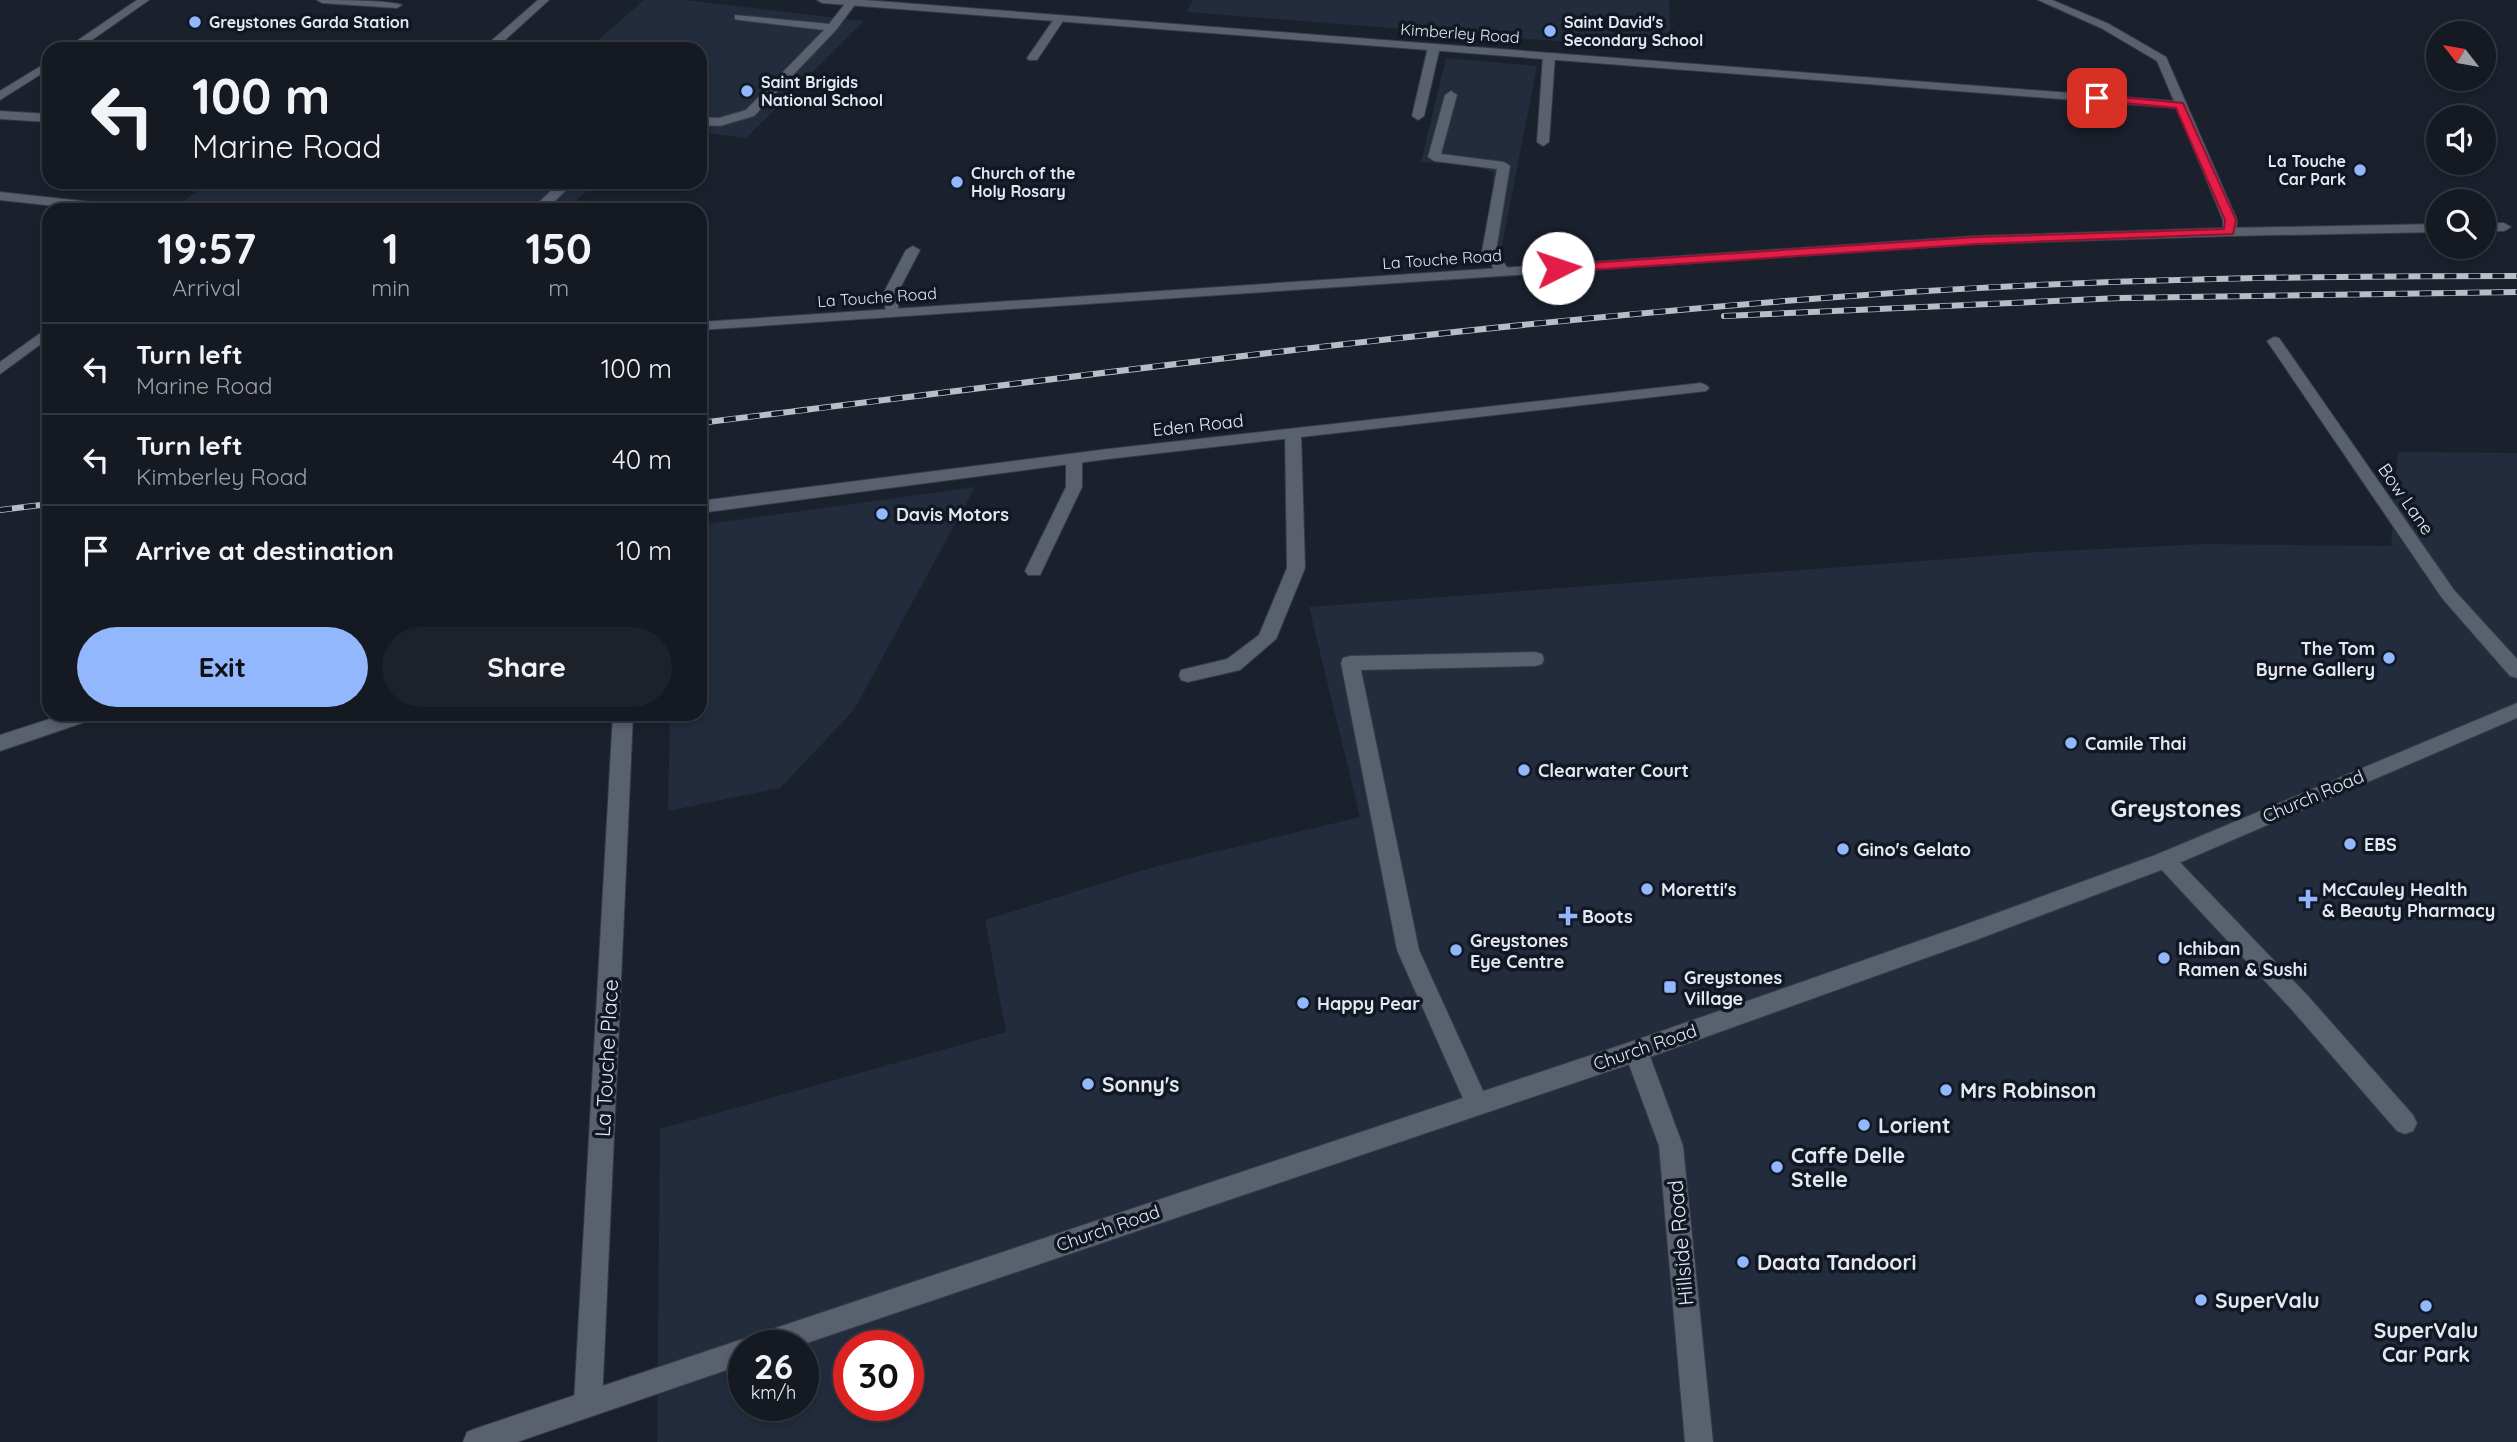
<!DOCTYPE html>
<html lang="en">
<head>
<meta charset="utf-8">
<style>
	body { margin:0; font-family:Quicksand,sans-serif; background:#1d222a; color:#f1f3f6; height:100vh; display:flex; flex-direction:column; font-size:26px; white-space:nowrap }
	* { box-sizing:border-box; margin:0 }
	p { font-size:23px; color:#9da0a5 }
	.icon { flex:none; width:38px; height:38px; fill:none; stroke:currentColor; stroke-width:2; stroke-linecap:round; stroke-linejoin:round }
	.map { position:relative; flex:1; overflow:hidden }
	.side { position:absolute; left:42px; top:203px; width:665px; height:518px; display:flex; flex-direction:column; background:#141922; border-radius:21px; box-shadow:0 4px 10px #0003,0 0 0 2px #333840 }
	.side>* { flex:none }
	.top-card { position:absolute; left:42px; top:42px; width:665px; height:147px; border-radius:21px; box-shadow:0 4px 10px #0003,0 0 0 2px #333840; background:#141922; color:#f1f3f6; overflow:hidden }
	.needle { width:46px; rotate:301deg }
	.fabs { position:absolute; left:2426px; top:21px; display:grid; gap:14px }
	.fabs a { display:grid; place-items:center; width:70px; height:70px; border-radius:50%; background:#141922; box-shadow:0 4px 10px #0003,0 0 0 2px #333840; font-size:35px }
	.speed { position:absolute; left:728px; top:1330px; display:flex; gap:14px; font-size:35px; font-weight:700; text-align:center }
	.speed>* { display:grid; place-content:center; width:91px; height:91px; border-radius:50%; background:#141922; box-shadow:0 4px 10px #0003,0 0 0 2px #333840; line-height:1 }
	.speed small { font-size:18px; font-weight:400 }
	.speed .limit { border:10px solid #d22; background:#fff; color:#111 }
	.pin { position:absolute; display:grid; place-items:center; width:60px; height:60px; color:#fff; margin:-30px; border-radius:14px; box-shadow:0 4px 10px #0006 }
	.me { position:absolute; width:77px; margin:-38px; rotate:86deg; stroke-linejoin:round; filter:drop-shadow(0 0 5px #0008) }
	.turn { display:flex; align-items:center; gap:24px; height:147px; padding:0 35px; font-size:32px }
	.turn .icon { width:91px; height:91px; stroke-width:2.5 }
	.turn b { display:block; font-size:49px; line-height:60px }
	.eta { display:flex; justify-content:space-evenly; align-items:center; height:119px; text-align:center }
	.eta b { font-size:42px; font-weight:800; line-height:49px }
	.action { display:flex; gap:14px; margin-top:auto; padding:14px 35px }
	.action a { flex:1; height:80px; border-radius:42px; background:#93b7fd; color:#111; font-size:28px; font-weight:800; line-height:80px; text-align:center }
	.action a+a { background:#1d222a; color:#f1f3f6 }
	ul { padding:0; list-style:none }
	li { display:flex; align-items:center; gap:21px; height:91px; padding:0 35px; border-top:2px solid #333840 }
	li div { flex:1 }
	li b { display:block; font-size:26px }
	li em { font-style:normal }
	.map>svg:first-child { display:block }
	.built { fill:#232c3d; fill-rule:evenodd }
	.lines { fill:none; stroke-linecap:round; stroke-linejoin:round }
	.service-casing { stroke:#373b45; stroke-width:2 }
	.minor-casing { stroke:#373b45; stroke-width:2 }
	.secondary-casing { stroke:#373b45; stroke-width:2 }
	.service { fill:#59616f; fill-rule:evenodd }
	.minor { fill:#59616f; fill-rule:evenodd }
	.secondary { fill:#59616f; fill-rule:evenodd }
	.rail-casing { stroke:#b8bec6; stroke-width:6 }
	.rail { stroke:#111723; stroke-width:4.5; stroke-dasharray:12; stroke-linecap:butt }
	.route { fill:#e11d48; stroke:#92132f; stroke-width:2 }
	.poi-dot { fill:#93b7fd; stroke:#111723; stroke-width:2.5 }
	.labels { text-anchor:middle; dominant-baseline:central; stroke-width:7; stroke-linejoin:round; paint-order:stroke }
	.far-poi-label { font-size:16px; font-weight:bold; fill:#e4e9f1; stroke:#111723; text-anchor:start }
	.far-street-label { font-size:16px; fill:#e4e9f1; stroke:#111723 }
	.street-label { font-size:18px; fill:#e4e9f1; stroke:#111723 }
	.poi-label { font-size:18px; font-weight:bold; fill:#e4e9f1; stroke:#111723; text-anchor:start }
	.near-street-label { font-size:21px; fill:#e4e9f1; stroke:#111723 }
	.near-poi-label { font-size:21px; font-weight:bold; fill:#e4e9f1; stroke:#111723; text-anchor:start }
	.district-label { font-size:24px; font-weight:bold; fill:#e4e9f1; stroke:#111723 }
</style>
</head>
<body>
<div class="map">
<svg width="2517" height="1442" viewBox="0 0 2517 1442">
	<rect width="100%" height="100%" fill="#1a212d"/>
	<g class="built">
		<path d="M644,0H684L864,21L746,138L700,132V49H588Z"/>
		<path d="M1193,0H1669L1671,50L1187,12Z"/>
		<path d="M1446,58L1537,66L1501,251L1490,252L1493,172L1472,165L1421,162Z"/>
		<path d="M211,182H596L566,210H217L179,204Z"/>
		<path d="M2398,452L2517,453V1442H657L660,1129L1006,1032L985,920L1157,866L1360,817L1309,607L2039,552L2204,544L2391,546ZM744,1346H803V1405H744ZM849,1346H908V1405H849Z"/>
		<path d="M975,487L854,710L780,788L668,811L670,714H700V525Z"/>
	</g>
	<g class="lines">
		<g class="service-casing">
			<g id="service">
				<path d="M317,0C337,0 387,0 402,5L397,8L322,3Z"/>
				<path d="M538,0H549L495,49H482Z"/>
				<path d="M848,0L857,2L836,30L754,116L720,126L700,125V117L719,118L746,110L824,30L739,20L735,19V15L829,24Z"/>
				<path d="M1056,16L1065,18L1037,60H1029L1027,58Z"/>
				<path d="M1434,44L1440,47L1424,116L1418,120L1412,116L1428,47Z"/>
				<path d="M1549,53L1555,56L1549,142L1543,146L1537,142L1543,56Z"/>
				<path d="M1451,91L1457,95L1441,154L1504,162L1510,166L1496,251L1510,272L1508,275H1498L1482,251L1497,169L1434,161L1428,157L1445,95Z"/>
				<path d="M0,111L49,114V122L0,119Z"/>
				<path d="M560,182H574L546,210H531Z"/>
				<path d="M2483,223H2504L2511,227L2504,231H2483Z"/>
				<path d="M2438,224V232L2229,236L2222,232L2229,228Z"/>
				<path d="M913,246L920,250L897,294L899,313L892,317L887,316L883,294L906,250Z"/>
				<path d="M49,327V338L0,374V362Z"/>
				<path d="M1293,429L1301,434L1305,568L1276,639L1240,670L1188,682L1181,680L1179,675L1181,670L1227,659L1259,635L1287,568L1285,434Z"/>
				<path d="M1074,454L1082,459V487L1040,575H1028L1025,571L1066,487V459Z"/>
				<path d="M1535,652L1542,654L1544,659L1542,664L1535,666L1361,670L1419,950L1489,1104L1485,1112L1477,1115L1469,1112L1397,950L1341,663L1343,658L1350,656Z"/>
				<path d="M2165,851L2172,854L2308,996L2413,1115L2417,1123L2413,1131L2405,1134L2397,1131L2292,1010L2158,866L2155,860L2158,854Z"/>
			</g>
		</g>
		<g class="minor-casing">
			<g id="minor">
				<path d="M137,0H149L79,49H65Z"/>
				<path d="M817,0H864L2174,101L2157,61L2101,28L2038,0H2052L2109,24L2166,57L2237,220L2236,232L2229,236L1977,244L700,330V322L1977,236L2223,228V220L2177,108L822,3Z"/>
				<path d="M49,61V69L0,100V91Z"/>
				<path d="M0,192L127,206L134,210H91L0,200Z"/>
				<path d="M2274,337L2279,338L2454,590L2517,659V678L2510,676L2442,598L2267,341Z"/>
				<path d="M1701,383L1706,385L1709,388L1706,391L1108,459L700,513V501L1108,449Z"/>
				<path d="M65,714H97L94,719L0,751V735Z"/>
				<path d="M613,714H633L602,1403L598,1413L588,1417L578,1413L574,1403Z"/>
				<path d="M1636,1040L1644,1043L1648,1051L1683,1146L1713,1442H1685L1659,1146L1624,1051L1628,1043Z"/>
			</g>
		</g>
		<g class="secondary-casing">
			<path id="secondary" d="M2517,703V718L2172,866L1976,940L1636,1062L798,1346H744V1364L517,1442H463L467,1432L477,1428L1636,1040L1964,925L2158,854Z"/>
		</g>
		<use href="#service" class="service"/>
		<use href="#minor" class="minor"/>
		<use href="#secondary" class="secondary"/>
		<g class="rail-casing">
			<g id="rail">
				<path d="M1724,316L2120,298L2517,292"/>
				<path d="M700,423C1097,374 1494,320 1894,293C2101,279 2309,276 2517,276"/>
				<path d="M0,510L49,504"/>
			</g>
		</g>
		<use href="#rail" class="rail"/>
	</g>
	<path class="route" d="M2097,95L2183,103L2236,220L2233,234L1977,244L1558,272L1552,268L1558,265L1977,237L2224,229L2225,220L2176,108L2094,100V96Z"/>
	<g class="poi-dot">
		<circle cx="195" cy="22" r="7"/>
		<circle cx="1550" cy="31" r="7"/>
		<circle cx="747" cy="91" r="7"/>
		<circle cx="2360" cy="170" r="7"/>
		<circle cx="957" cy="182" r="7"/>
		<circle cx="882" cy="514" r="7"/>
		<circle cx="2389" cy="658" r="7"/>
		<circle cx="2071" cy="743" r="7"/>
		<circle cx="1524" cy="770" r="7"/>
		<circle cx="2350" cy="844" r="7"/>
		<circle cx="1843" cy="849" r="7"/>
		<circle cx="1647" cy="889" r="7"/>
		<path d="M2304.5 888.5h7v7h7v7h-7v7h-7v-7h-7v-7h7z"/>
		<path d="M1564.5 905.5h7v7h7v7h-7v7h-7v-7h-7v-7h7z"/>
		<circle cx="1456" cy="950" r="7"/>
		<circle cx="2164" cy="958" r="7"/>
		<rect x="1663" y="980" width="14" height="14" rx="3.5"/>
		<circle cx="1303" cy="1003" r="7"/>
		<circle cx="1088" cy="1084" r="7"/>
		<circle cx="1946" cy="1090" r="7"/>
		<circle cx="1864" cy="1125" r="7"/>
		<circle cx="1777" cy="1167" r="7"/>
		<circle cx="1743" cy="1262" r="7"/>
		<circle cx="2201" cy="1300" r="7"/>
		<circle cx="2426" cy="1306" r="7"/>
	</g>
	<g class="labels">
		<g class="far-poi-label">
			<text x="209" y="22">Greystones Garda Station</text>
			<text x="1564" y="22">Saint David's<tspan x="1564" dy="18">Secondary School</tspan></text>
			<text x="761" y="82">Saint Brigids<tspan x="761" dy="18">National School</tspan></text>
			<text x="2346" y="161" text-anchor="end">La Touche<tspan x="2346" dy="18">Car Park</tspan></text>
			<text x="971" y="173">Church of the<tspan x="971" dy="18">Holy Rosary</tspan></text>
		</g>
		<g class="far-street-label">
			<text transform="translate(1460 33) rotate(4)">Kimberley Road</text>
			<text transform="translate(1442 259) rotate(-4)">La Touche Road</text>
			<text transform="translate(877 297) rotate(-4)">La Touche Road</text>
		</g>
		<g class="street-label">
			<text transform="translate(1198 425) rotate(-6)">Eden Road</text>
			<text transform="translate(2406 499) rotate(55)">Bow Lane</text>
			<text transform="translate(2313 796) rotate(-23)">Church Road</text>
			<text transform="translate(1645 1047) rotate(-19)">Church Road</text>
			<text transform="translate(1108 1228) rotate(-19)">Church Road</text>
		</g>
		<g class="poi-label">
			<text x="896" y="514">Davis Motors</text>
			<text x="2375" y="648" text-anchor="end">The Tom<tspan x="2375" dy="21">Byrne Gallery</tspan></text>
			<text x="2085" y="743">Camile Thai</text>
			<text x="1538" y="770">Clearwater Court</text>
			<text x="2364" y="844">EBS</text>
			<text x="1857" y="849">Gino's Gelato</text>
			<text x="1661" y="889">Moretti's</text>
			<text x="2322" y="889">McCauley Health<tspan x="2322" dy="21">&amp; Beauty Pharmacy</tspan></text>
			<text x="1582" y="916">Boots</text>
			<text x="1470" y="940">Greystones<tspan x="1470" dy="21">Eye Centre</tspan></text>
			<text x="2178" y="948">Ichiban<tspan x="2178" dy="21">Ramen &amp; Sushi</tspan></text>
			<text x="1684" y="977">Greystones<tspan x="1684" dy="21">Village</tspan></text>
			<text x="1317" y="1003">Happy Pear</text>
		</g>
		<g class="near-street-label">
			<text transform="translate(606 1058) rotate(-87)">La Touche Place</text>
			<text transform="translate(1680 1243) rotate(-95)">Hillside Road</text>
		</g>
		<g class="near-poi-label">
			<text x="1102" y="1084">Sonny's</text>
			<text x="1960" y="1090">Mrs Robinson</text>
			<text x="1878" y="1125">Lorient</text>
			<text x="1791" y="1155">Caffe Delle<tspan x="1791" dy="24">Stelle</tspan></text>
			<text x="1757" y="1262">Daata Tandoori</text>
			<text x="2215" y="1300">SuperValu</text>
			<text x="2426" y="1330" text-anchor="middle">SuperValu<tspan x="2426" dy="24">Car Park</tspan></text>
		</g>
		<g class="district-label">
			<text x="2176" y="808">Greystones</text>
		</g>
	</g>
</svg>
<div class="fabs">
<a><svg class="needle" viewBox="-14 -14 28 28"><path d="M0-13l5 13h-10z" fill="#e53935"/><path d="M0 13l5-13h-10z" fill="#9da0a5"/></svg></a>
<a><svg class="icon" aria-label="sound" viewBox="0 0 24 24"><path d="M4 9h4l5-4v14l-5-4H4zM17 9q2 3 0 6"/></svg></a>
<a><svg class="icon" aria-label="search" viewBox="0 0 24 24"><circle cx="10" cy="10" r="6"/><path d="M15 15l6 6"/></svg></a>
</div>
<div class="speed"><div>26<small>km/h</small></div><div class="limit">30</div></div>
<div class="pin" style="left:2097px;top:98px;background:#d93025"><svg class="icon" aria-label="arrive" viewBox="0 0 24 24"><path d="M6 21V4h12l-3 4 3 4H6"/></svg></div>
<svg class="me" style="left:1558px;top:268px" viewBox="-20 -20 40 40"><circle r="19" fill="#fff"/><path d="M0-13L10 11 0 6-10 11z" fill="#e11d48"/></svg>
<div class="top-card">
<div class="turn"><svg class="icon" aria-label="left" viewBox="0 0 24 24"><path d="M17 20v-9H6M10 6l-5 5 5 5"/></svg><div><b>100 m</b>Marine Road</div></div>
</div>
<section class="side">
<div class="eta">
<div><b>19:57</b><p>Arrival</p></div>
<div><b>1</b><p>min</p></div>
<div><b>150</b><p>m</p></div>
</div>
<ul>
<li><svg class="icon" aria-label="left" viewBox="0 0 24 24"><path d="M17 20v-9H6M10 6l-5 5 5 5"/></svg><div><b>Turn left</b><p>Marine Road</p></div><em>100 m</em></li>
<li><svg class="icon" aria-label="left" viewBox="0 0 24 24"><path d="M17 20v-9H6M10 6l-5 5 5 5"/></svg><div><b>Turn left</b><p>Kimberley Road</p></div><em>40 m</em></li>
<li><svg class="icon" aria-label="arrive" viewBox="0 0 24 24"><path d="M6 21V4h12l-3 4 3 4H6"/></svg><div><b>Arrive at destination</b></div><em>10 m</em></li>
</ul>
<div class="action"><a>Exit</a><a>Share</a></div>
</section>
</div>
</body>
</html>
